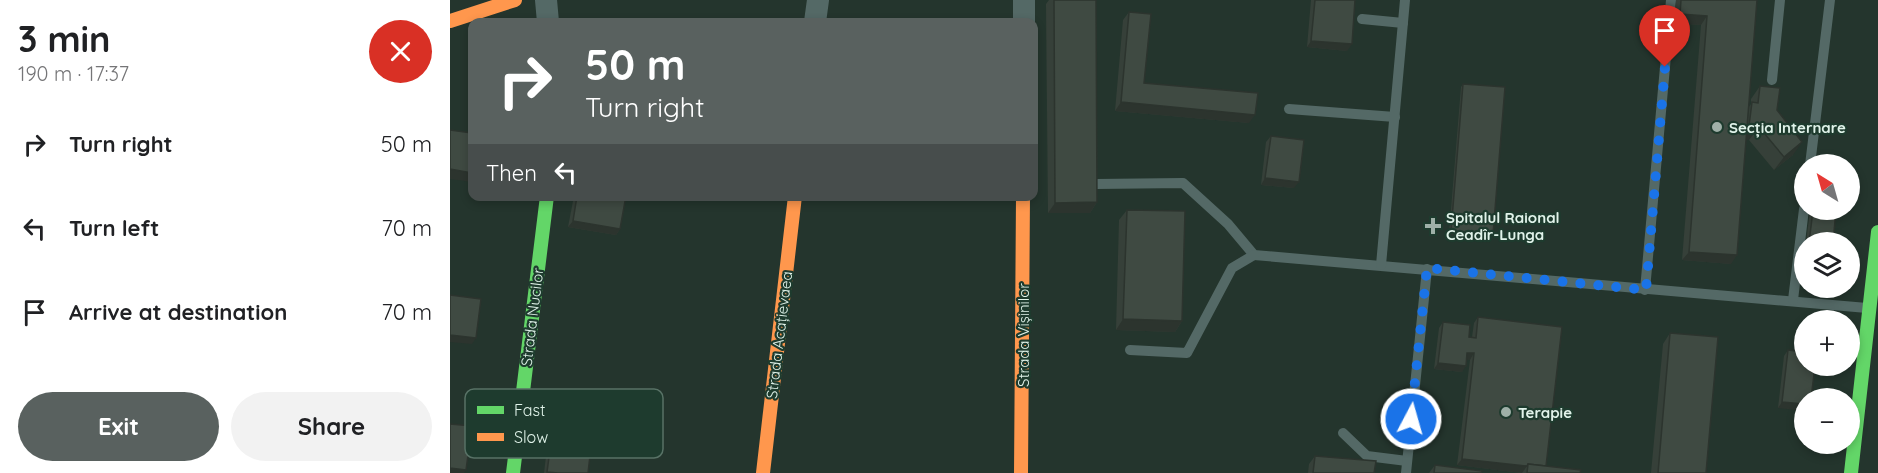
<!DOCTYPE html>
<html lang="en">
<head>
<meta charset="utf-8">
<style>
	body { margin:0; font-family:Quicksand,sans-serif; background:#f2f2f2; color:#202124; height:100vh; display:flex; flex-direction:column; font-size:22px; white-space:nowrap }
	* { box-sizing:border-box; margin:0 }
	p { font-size:20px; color:#757577 }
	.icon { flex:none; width:33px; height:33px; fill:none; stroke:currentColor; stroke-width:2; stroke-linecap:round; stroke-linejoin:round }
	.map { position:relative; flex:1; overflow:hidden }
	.drawer { display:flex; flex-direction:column; background:#fff; width:450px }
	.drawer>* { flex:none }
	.banner { position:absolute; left:18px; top:18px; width:570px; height:183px; border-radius:12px; box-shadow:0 3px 9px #0003; background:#59615f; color:#fff; overflow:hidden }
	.needle { width:39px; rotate:323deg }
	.controls { position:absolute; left:1344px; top:154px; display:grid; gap:12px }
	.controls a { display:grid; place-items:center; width:66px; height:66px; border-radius:50%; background:#fff; box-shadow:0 3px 9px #0003; font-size:30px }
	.pin { position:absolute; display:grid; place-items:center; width:51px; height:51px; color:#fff; margin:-62px -26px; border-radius:50% 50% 50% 0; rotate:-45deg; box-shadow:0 0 6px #0007 }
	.pin .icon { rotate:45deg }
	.me { position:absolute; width:66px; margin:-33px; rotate:6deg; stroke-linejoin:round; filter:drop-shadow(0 0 4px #0008) }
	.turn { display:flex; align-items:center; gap:21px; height:126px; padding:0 18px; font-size:27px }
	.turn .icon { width:78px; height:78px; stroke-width:2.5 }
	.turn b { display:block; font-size:42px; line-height:51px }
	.then { display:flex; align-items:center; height:57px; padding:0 18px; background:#0003; gap:12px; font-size:22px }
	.round { display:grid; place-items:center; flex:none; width:63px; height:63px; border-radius:32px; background:#f2f2f2 }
	.headline { display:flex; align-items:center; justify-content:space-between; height:102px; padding:0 18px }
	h1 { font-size:36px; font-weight:700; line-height:45px }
	.action { display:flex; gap:12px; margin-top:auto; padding:12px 18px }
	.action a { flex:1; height:69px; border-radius:36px; background:#59615f; color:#fff; font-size:24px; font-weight:700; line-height:69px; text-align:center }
	.action a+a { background:#f2f2f2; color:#202124 }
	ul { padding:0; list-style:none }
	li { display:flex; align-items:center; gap:18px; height:84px; padding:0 18px }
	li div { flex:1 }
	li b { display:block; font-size:22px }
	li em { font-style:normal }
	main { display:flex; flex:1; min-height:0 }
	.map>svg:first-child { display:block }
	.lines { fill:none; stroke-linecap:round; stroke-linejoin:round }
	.lane { stroke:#546966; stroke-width:10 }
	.street { stroke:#546966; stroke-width:22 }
	.fast { stroke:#63d668; stroke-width:14 }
	.slow { stroke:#ff974d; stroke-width:14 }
	.wall { fill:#364039 }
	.shaded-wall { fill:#2c342e }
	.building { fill:#3f4a42; stroke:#2c342e; stroke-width:1.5 }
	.route { stroke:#1a73e8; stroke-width:10; stroke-dasharray:0 18 }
	.poi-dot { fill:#9fb0a8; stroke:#1e3b2e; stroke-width:2 }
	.labels { text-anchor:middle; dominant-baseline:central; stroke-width:4.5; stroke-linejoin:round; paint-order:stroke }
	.poi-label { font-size:15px; font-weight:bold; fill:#e1f3ea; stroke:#1e3b2e; text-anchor:start }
	.street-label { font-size:15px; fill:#e1f3ea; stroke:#1e3b2e }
	.key { fill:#1e3b2e; stroke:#587266; stroke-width:1.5 }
	.key-label { font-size:16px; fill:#e1f3ea }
</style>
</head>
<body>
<main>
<section class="drawer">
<div class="headline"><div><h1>3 min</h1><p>190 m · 17:37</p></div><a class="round" style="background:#d93025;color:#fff"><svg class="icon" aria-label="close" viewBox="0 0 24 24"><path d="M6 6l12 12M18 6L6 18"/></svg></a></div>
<ul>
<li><svg class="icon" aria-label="right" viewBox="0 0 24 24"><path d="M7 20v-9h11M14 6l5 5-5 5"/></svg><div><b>Turn right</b></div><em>50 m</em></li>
<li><svg class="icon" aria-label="left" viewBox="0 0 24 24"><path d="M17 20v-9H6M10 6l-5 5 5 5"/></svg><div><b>Turn left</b></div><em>70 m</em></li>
<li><svg class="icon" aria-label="arrive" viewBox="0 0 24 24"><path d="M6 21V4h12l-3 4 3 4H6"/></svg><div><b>Arrive at destination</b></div><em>70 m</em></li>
</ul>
<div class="action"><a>Exit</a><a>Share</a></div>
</section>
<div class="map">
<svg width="1428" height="473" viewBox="0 0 1428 473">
	<rect width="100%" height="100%" fill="#24352d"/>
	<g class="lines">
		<g class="lane">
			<path d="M912,19L953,23"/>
			<path d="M1322,80L1330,0"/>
			<path d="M839,109L945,117"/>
			<path d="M1360,165L1380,0"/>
			<path d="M646,184L733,183L778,224L804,255L1417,308"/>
			<path d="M931,265L955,0"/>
			<path d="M1195,290L1221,0"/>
			<path d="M1343,300L1354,209"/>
			<path d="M680,350L737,353L782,268L804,255"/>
			<path d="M893,433L917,456L957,461"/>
			<path d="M956,473L977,269"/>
		</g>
		<g class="street">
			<path d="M96,0L98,22"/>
			<path d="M365,22L368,0"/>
			<path d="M574,22V0"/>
		</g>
		<g class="fast">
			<path d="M63,473L97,196"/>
			<path d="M1401,473L1428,232"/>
		</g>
		<g class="slow">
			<path d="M0,21L65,0"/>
			<path d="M313,473L345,196"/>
			<path d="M571,473L573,196"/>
		</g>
	</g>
	<g class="wall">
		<path d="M599,0H646L647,202L640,213H598L596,4Z"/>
		<path d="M861,0H905L897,51L857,47Z"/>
		<path d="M1226,0H1307L1298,108L1301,104V99L1310,86L1327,110L1343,155L1324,170L1299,140L1296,139L1281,264L1232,260L1251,25L1224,23Z"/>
		<path d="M679,12L694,83L799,123L665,111L673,20Z"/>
		<path d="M1013,84L1041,237L999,234L1011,87Z"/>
		<path d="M821,136L844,188L811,185L816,142Z"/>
		<path d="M124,196H176L170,229L166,235L118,227Z"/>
		<path d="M677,210L732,321L725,332L666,330L669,220Z"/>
		<path d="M1360,210H1386L1383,243H1356Z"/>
		<path d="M1354,255V273H1352Z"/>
		<path d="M1028,317L1096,466L1130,473H1072L1007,465L1020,360L1017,359L1012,372L984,369L989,328L993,322L1019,337H1022L1024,323Z"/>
		<path d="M1220,333L1256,473H1201L1213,344Z"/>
		<path d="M1338,350L1361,399L1328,408L1334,356Z"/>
		<path d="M101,442L138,473H94L97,448Z"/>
		<path d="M865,456L924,473H858L859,464Z"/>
		<path d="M985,465L1031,473H979Z"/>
	</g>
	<g class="shaded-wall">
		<path d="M1230,14L1257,16L1251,25L1224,23Z"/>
		<path d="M861,41L902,44L897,51L857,47Z"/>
		<path d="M671,102L805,115L799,123L665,111Z"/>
		<path d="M1299,126L1309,127L1299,140L1290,139Z"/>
		<path d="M1352,142L1343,155L1324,170L1334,157Z"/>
		<path d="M0,169L22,173V182L0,179Z"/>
		<path d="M815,178L849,182L844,188L811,185Z"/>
		<path d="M647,202L640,213H598L605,203Z"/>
		<path d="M123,221L170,229L166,235L118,227Z"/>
		<path d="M1001,231L1043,234L1041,237L999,234Z"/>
		<path d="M1239,252L1287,255L1281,264L1232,260Z"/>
		<path d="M673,319L732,321L725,332L666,330Z"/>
		<path d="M0,335L26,338L22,344L0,342Z"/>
		<path d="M1017,353H1024L1020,360L1013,359Z"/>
		<path d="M988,363L1016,366L1012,372L984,369Z"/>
		<path d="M1332,402L1354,404V411L1328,408Z"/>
		<path d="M1012,459L1077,466L1072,473L1007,465Z"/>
		<path d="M0,468L16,470L14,473H0Z"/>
	</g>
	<g class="building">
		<path d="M604,0H646L647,202L605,203Z"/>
		<path d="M865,0H905L902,44L861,41Z"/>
		<path d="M1231,0H1307L1287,255L1239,252L1257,16L1230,14Z"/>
		<path d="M679,12L701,14L694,83L808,93L805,115L671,102Z"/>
		<path d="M1013,84L1055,87L1043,234L1001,231Z"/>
		<path d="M1310,86L1330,88L1327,110L1352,142L1334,157L1309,127L1299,126L1302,102L1308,103Z"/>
		<path d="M0,130L22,133V173L0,169Z"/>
		<path d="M821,136L854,140L849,182L815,178Z"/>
		<path d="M127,196H176L170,229L123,221Z"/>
		<path d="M677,210L735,211L732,321L673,319Z"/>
		<path d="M1363,210H1386L1383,243H1359Z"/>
		<path d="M0,295L31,299L26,338L0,335Z"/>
		<path d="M1028,317L1112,327L1096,466L1078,464L1077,466L1012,459L1024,353H1017L1016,366L988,363L993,322L1020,325L1019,337L1026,338Z"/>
		<path d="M1220,333L1268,337L1256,473H1208Z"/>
		<path d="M1338,350L1354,352V366H1365L1361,399H1354V404L1332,402Z"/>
		<path d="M0,424L22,426L16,470L0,468Z"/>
		<path d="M101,442L141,447L138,473H108L97,472Z"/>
		<path d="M865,456L926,461L924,473H863Z"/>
		<path d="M1078,464L1131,470L1130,473H1077Z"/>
		<path d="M985,465L1032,471L1031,473H984Z"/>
	</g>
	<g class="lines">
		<path class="route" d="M961,419L977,268L1196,290L1215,67"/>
	</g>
	<g class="poi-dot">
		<circle cx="1267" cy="127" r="6"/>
		<path d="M980 217h6v6h6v6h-6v6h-6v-6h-6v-6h6z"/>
		<circle cx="1056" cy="412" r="6"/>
	</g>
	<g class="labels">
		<g class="poi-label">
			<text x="1279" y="127">Secția Internare</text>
			<text x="996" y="217">Spitalul Raional<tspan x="996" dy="17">Ceadîr-Lunga</tspan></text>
			<text x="1068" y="412">Terapie</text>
		</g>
		<g class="street-label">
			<text transform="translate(82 317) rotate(-83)">Strada Nucilor</text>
			<text transform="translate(329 335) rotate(-83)">Strada Acațievaea</text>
			<text transform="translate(573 335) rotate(-90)">Strada Vișinilor</text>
		</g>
	</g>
	<rect x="15" y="389" width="198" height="69" rx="9" class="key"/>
	<rect x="27" y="406" width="27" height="8" fill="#63d668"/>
	<rect x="27" y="433" width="27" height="8" fill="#ff974d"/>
	<g class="key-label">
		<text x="64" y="416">Fast</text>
		<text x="64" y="443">Slow</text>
	</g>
</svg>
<div class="controls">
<a><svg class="needle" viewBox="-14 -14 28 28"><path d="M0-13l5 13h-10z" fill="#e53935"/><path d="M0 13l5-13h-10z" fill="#757577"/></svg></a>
<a><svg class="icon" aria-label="layers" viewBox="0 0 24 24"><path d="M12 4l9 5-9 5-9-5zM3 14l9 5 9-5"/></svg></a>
<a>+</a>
<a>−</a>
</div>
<div class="pin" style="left:1215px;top:67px;background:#d93025"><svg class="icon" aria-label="arrive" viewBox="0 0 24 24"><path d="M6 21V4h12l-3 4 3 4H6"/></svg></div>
<svg class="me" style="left:961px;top:419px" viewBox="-20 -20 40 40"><circle r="17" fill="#1a73e8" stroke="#fff" stroke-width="3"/><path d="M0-11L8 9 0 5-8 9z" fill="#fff"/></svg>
<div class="banner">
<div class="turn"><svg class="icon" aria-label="right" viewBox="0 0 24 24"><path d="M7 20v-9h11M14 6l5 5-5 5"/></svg><div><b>50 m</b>Turn right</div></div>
<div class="then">Then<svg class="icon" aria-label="left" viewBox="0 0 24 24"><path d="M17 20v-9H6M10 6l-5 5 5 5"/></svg></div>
</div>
</div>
</main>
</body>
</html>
